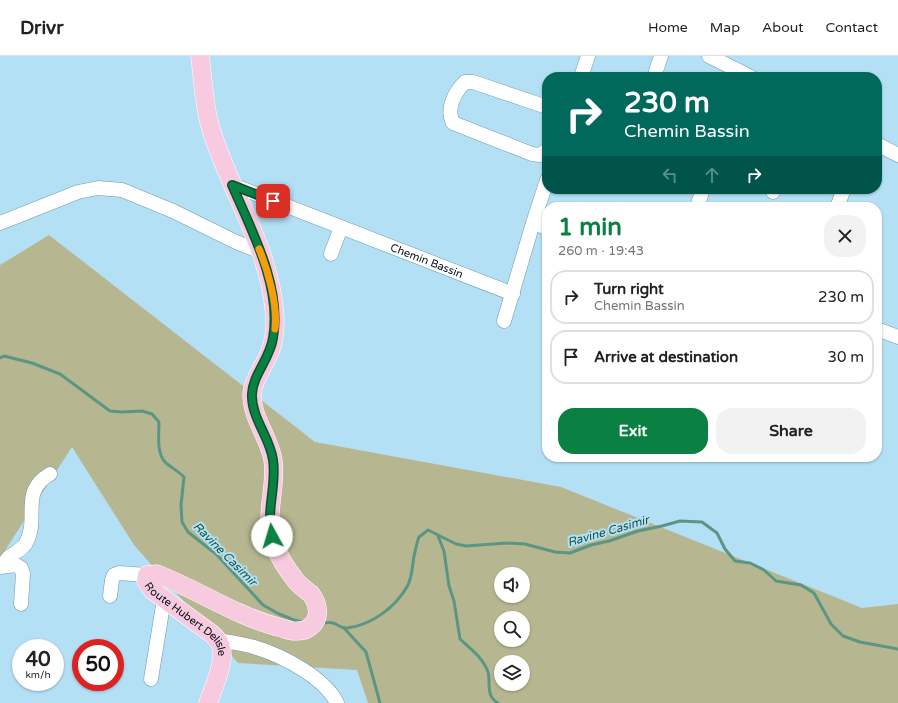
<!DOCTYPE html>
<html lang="en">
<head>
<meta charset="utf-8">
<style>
	body { margin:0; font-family:"Varela Round",sans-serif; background:#f2f2f2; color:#222; height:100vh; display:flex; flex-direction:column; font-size:15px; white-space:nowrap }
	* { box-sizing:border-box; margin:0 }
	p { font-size:13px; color:#767676 }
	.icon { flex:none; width:22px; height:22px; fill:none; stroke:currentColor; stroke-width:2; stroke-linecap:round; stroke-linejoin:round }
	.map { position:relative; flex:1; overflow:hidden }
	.panel { position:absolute; left:542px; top:146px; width:340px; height:260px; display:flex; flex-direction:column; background:#fff; border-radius:16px; box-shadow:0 1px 3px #0004 }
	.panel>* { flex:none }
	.guide { position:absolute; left:542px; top:16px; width:340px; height:122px; border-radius:16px; box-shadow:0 1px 3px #0004; background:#00695c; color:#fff; overflow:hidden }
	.tools { position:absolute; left:494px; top:511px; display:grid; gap:8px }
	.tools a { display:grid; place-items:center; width:36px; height:36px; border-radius:50%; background:#fff; box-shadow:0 1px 3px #0004; font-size:20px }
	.speed { position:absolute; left:12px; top:583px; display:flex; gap:8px; font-size:20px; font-weight:700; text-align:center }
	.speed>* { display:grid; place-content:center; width:52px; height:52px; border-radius:50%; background:#fff; box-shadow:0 1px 3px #0004; line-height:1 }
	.speed small { font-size:10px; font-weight:400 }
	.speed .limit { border:6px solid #d22; background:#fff; color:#111 }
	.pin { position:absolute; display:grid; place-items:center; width:34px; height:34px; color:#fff; margin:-17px; border-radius:8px; box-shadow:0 2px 6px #0006 }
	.me { position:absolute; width:44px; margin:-22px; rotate:354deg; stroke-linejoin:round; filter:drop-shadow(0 0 3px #0008) }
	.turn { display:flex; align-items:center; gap:14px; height:84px; padding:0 16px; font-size:18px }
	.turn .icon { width:52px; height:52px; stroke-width:2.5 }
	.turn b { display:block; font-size:28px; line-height:34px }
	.lanes { display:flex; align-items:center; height:38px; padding:0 16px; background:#0003; justify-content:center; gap:20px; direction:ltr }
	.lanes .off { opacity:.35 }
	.round { display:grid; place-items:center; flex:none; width:42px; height:42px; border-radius:16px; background:#f2f2f2 }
	.head { display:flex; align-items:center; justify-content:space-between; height:68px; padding:0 16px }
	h1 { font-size:24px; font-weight:700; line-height:30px; color:#0b8043 }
	.cta { display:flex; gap:8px; margin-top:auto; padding:8px 16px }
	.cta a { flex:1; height:46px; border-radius:16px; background:#0b8043; color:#fff; font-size:16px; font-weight:700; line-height:46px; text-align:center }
	.cta a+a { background:#f2f2f2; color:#222 }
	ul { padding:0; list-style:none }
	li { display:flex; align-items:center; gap:12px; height:54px; margin:0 8px 6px; padding:0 8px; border:2px solid #e0e0e0; border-radius:16px }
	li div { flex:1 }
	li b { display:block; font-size:15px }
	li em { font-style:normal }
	header { display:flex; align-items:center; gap:24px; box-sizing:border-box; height:56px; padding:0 20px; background:#fff; border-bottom:1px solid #e0e0e0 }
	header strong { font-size:19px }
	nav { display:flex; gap:22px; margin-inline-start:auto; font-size:14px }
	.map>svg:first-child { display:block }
	.green { fill:#b6b790; fill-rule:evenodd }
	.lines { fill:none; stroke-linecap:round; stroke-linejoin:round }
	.stream { stroke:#5b9685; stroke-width:3 }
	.minor-casing { stroke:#6e99ad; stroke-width:15 }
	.major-casing { stroke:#fff; stroke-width:19 }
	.minor { stroke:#fff; stroke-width:14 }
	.major { stroke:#f8cae0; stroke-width:18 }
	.route-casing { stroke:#07532c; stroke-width:10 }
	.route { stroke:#0b8043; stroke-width:7 }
	.slow { stroke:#f59e0b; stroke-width:7 }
	.labels { text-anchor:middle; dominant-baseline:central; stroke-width:4; stroke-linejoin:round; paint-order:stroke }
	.street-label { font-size:11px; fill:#010f16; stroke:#b4e0f5 }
	.water-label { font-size:12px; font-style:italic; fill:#175643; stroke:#b4e0f5 }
</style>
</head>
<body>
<header>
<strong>Drivr</strong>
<nav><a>Home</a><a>Map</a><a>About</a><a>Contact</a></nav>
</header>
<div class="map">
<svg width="898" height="647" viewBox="0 0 898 647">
	<rect width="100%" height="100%" fill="#b4e0f5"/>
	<path class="green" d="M49,179L315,386L561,431L862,552L898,548V647H368L357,614L238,607L134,489L72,391L0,502V209ZM501,518H523V540H501ZM501,562H523V584H501ZM501,606H523V628H501Z"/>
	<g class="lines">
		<g class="stream">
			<path d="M0,302L4,300L32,307L60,318L110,355L122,356L142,355L152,358L159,366C159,377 156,398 166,407C172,412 178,415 184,421L181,449L182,466L188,476L216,498L263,549L279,558L294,564L303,566"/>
			<path d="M438,480L444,495L449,530L454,545L460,583C471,593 483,602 488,616C491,626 485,640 498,647"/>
			<path d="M320,568C324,567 329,566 333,567C338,568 341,573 347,572C372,569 396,551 408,529C413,518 412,507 415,496C416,491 417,486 419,481L428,474L456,488L466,490L507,487L525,488L555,496L570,497L591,489L609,485L638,475L662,470L680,465L702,466L717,477L725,493L735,505L750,507L764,514L776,525L801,529L814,537L831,568L843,580L860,586L898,593"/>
			<path d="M344,572L366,596L380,647"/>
		</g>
		<g class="minor-casing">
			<g id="minor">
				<path d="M709,0L751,21"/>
				<path d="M581,21L588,0"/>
				<path d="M654,21L661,0"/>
				<path d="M547,51L473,26H465C454,37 446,53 453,67L532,98L540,99L547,94"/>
				<path d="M877,88L898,99"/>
				<path id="s1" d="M233,129L513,238"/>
				<path d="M773,136L774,133"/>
				<path d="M698,148L703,133"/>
				<path d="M837,151L844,133"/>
				<path d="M0,167L78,136L98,132L122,134L173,155L236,186L261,196"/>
				<path d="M533,167L547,172"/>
				<path d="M331,198L341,171"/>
				<path d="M504,265L533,167L547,124"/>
				<path d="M877,273L898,281"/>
				<path d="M2,510C4,507 7,503 10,500C16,496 23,493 26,487C40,461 19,436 50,418"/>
				<path d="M0,511L16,509L21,512L23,518L21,548"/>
				<path d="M110,540L112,524L114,519L119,517L147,519"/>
				<path d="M218,584C231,586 245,588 257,592C283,600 325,622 337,647"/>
				<path d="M151,623L164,543"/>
			</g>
		</g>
		<g class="major-casing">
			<g id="major">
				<path id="s2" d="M200,0C203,23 204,52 211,73C229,133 268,189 274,252C276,267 275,284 269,298C263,312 254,322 252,337C251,361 269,381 273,404C276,423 270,442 270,462C270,472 273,482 276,492C280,503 289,516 296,525C300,530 306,534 311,538C318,547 321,562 311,570C308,573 302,575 297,575C291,576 284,572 278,571C236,560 198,534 157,518L147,519L146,525L152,534L212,578C216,582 220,585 221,591C226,605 213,633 208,647"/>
			</g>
		</g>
		<use href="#minor" class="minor"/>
		<use href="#major" class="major"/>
	</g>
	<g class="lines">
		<g class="route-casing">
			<path id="route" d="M272,480C271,474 270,468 270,462C270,443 276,424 273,404C270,381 251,362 252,338C253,318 270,303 273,282C282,231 252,175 232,129L273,145"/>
		</g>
		<use href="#route" class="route"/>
		<path class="slow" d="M259,193C268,214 278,250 275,273"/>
	</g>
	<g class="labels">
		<g class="street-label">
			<text stroke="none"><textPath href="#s1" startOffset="208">Chemin Bassin</textPath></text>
			<text stroke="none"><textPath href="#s2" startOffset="847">Route Hubert Delisle</textPath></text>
		</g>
		<g class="water-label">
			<text transform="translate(608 475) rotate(-16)">Ravine Casimir</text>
			<text transform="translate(225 498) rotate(45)">Ravine Casimir</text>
		</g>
	</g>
</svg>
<div class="tools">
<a><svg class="icon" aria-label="sound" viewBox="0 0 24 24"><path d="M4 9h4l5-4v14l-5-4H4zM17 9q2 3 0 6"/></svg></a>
<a><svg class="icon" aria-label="search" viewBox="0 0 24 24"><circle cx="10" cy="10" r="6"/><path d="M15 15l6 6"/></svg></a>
<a><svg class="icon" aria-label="layers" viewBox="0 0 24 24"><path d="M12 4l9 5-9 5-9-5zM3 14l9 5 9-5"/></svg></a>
</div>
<div class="speed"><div>40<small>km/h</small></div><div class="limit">50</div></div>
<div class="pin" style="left:273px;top:145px;background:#d93025"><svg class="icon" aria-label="arrive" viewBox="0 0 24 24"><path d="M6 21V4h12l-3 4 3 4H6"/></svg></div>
<svg class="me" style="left:272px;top:480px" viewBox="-20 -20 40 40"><circle r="19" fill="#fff"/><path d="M0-13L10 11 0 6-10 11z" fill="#0b8043"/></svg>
<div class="guide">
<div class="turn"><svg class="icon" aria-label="right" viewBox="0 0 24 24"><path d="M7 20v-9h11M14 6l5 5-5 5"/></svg><div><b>230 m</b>Chemin Bassin</div></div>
<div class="lanes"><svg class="icon off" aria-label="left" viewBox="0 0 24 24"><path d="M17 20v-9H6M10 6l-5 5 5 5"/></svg><svg class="icon off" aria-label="ahead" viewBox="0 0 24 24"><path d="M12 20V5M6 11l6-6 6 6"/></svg><svg class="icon" aria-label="right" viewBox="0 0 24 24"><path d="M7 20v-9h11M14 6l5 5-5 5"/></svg></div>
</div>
<section class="panel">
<div class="head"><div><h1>1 min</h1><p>260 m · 19:43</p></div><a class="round"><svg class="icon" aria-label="close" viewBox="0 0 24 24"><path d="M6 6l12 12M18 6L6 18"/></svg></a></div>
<ul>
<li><svg class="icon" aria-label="right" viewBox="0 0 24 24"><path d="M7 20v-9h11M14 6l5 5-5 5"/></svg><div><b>Turn right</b><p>Chemin Bassin</p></div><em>230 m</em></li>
<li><svg class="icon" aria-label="arrive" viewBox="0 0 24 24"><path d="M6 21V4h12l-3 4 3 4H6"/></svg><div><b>Arrive at destination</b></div><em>30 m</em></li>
</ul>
<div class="cta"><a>Exit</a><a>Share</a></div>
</section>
</div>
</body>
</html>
